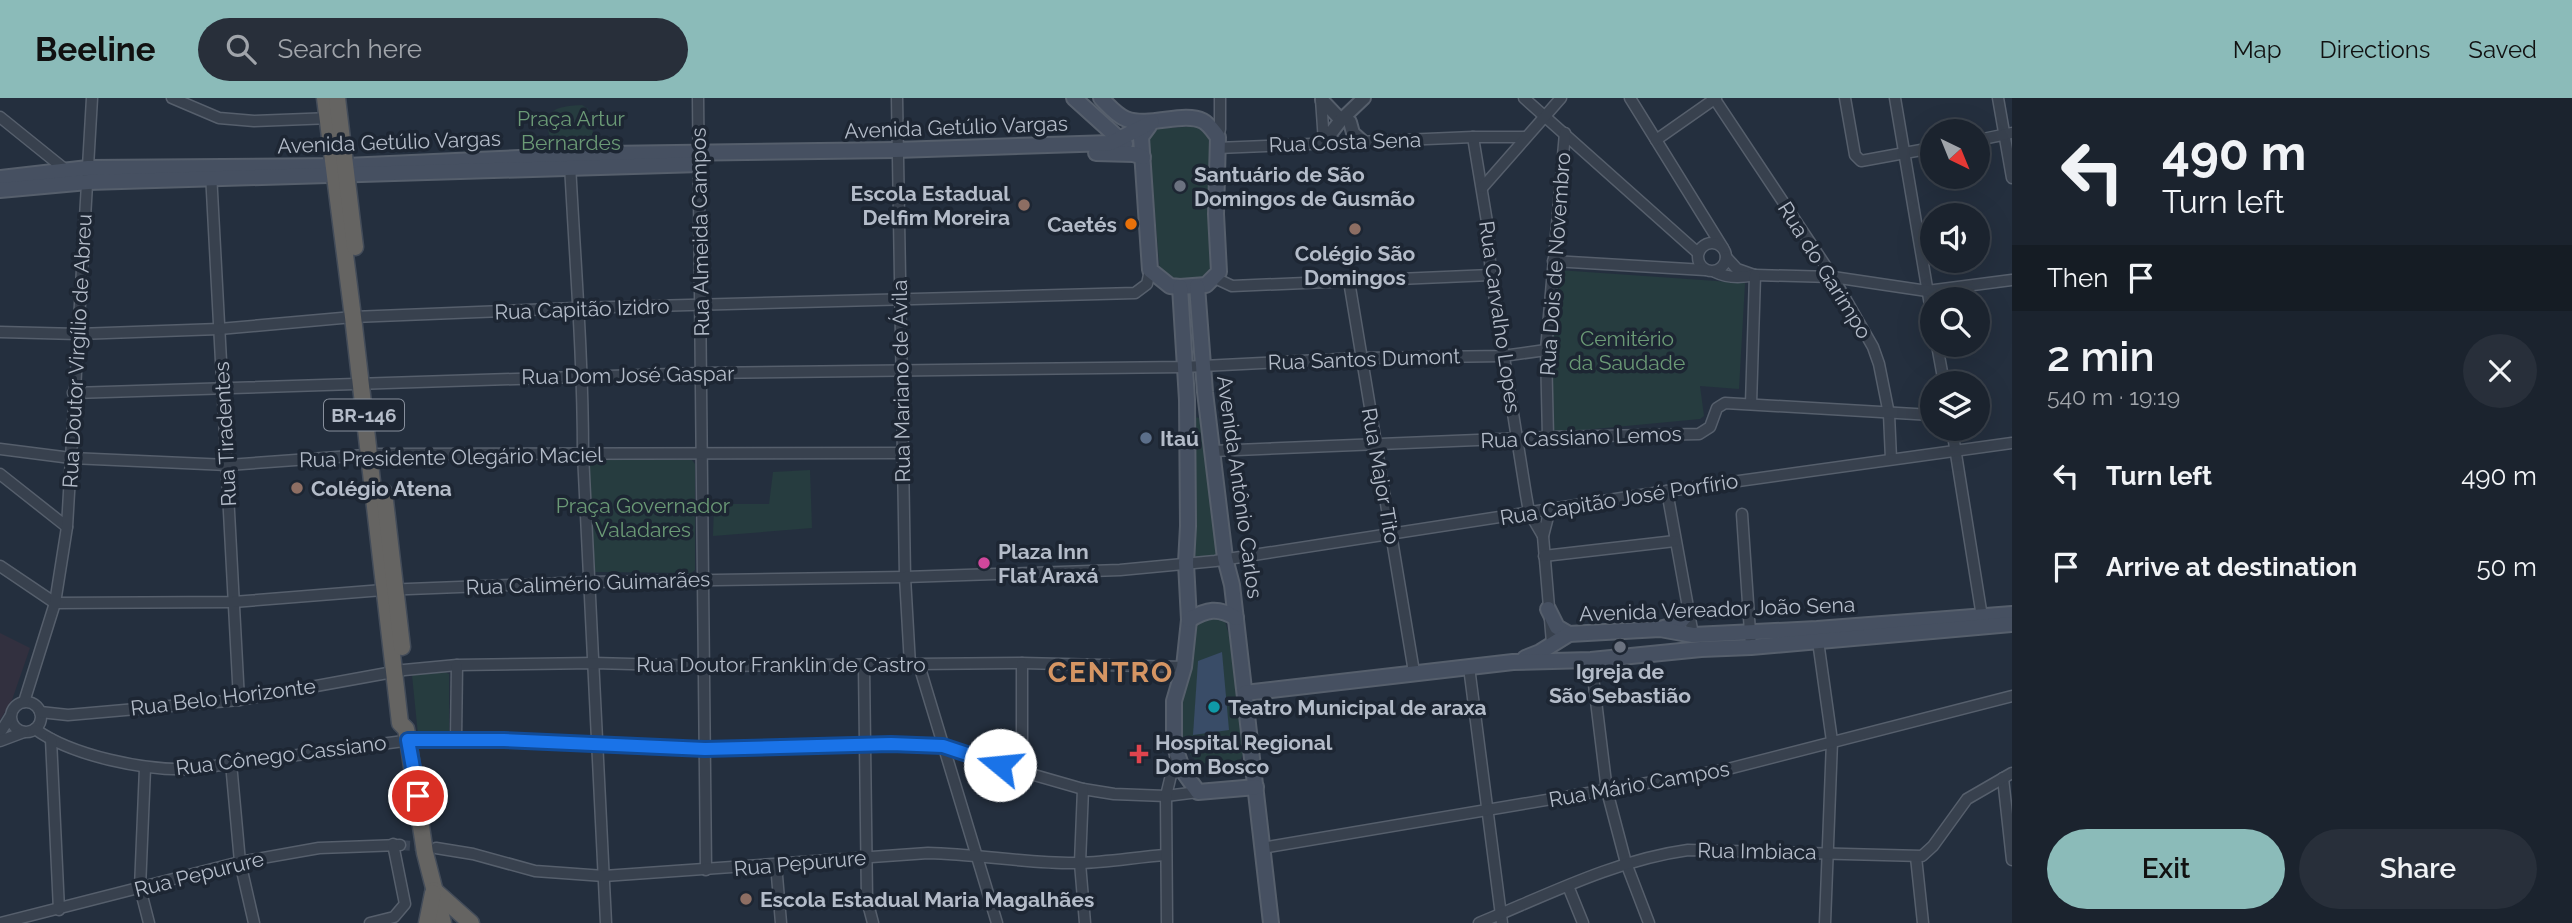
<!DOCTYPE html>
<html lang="en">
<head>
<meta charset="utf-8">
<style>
	body { margin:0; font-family:Raleway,sans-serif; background:#282f3a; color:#f1f3f6; height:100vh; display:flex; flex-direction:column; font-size:26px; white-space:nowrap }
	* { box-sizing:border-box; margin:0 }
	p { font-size:23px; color:#a0a4aa }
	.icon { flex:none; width:38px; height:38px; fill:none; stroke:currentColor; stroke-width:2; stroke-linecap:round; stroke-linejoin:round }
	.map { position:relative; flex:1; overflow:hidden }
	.panel { display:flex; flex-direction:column; background:#1b232e; width:560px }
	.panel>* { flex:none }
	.guide { background:#1b232e; color:#f1f3f6; overflow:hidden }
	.needle { width:46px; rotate:137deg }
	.buttons { position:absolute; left:1920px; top:21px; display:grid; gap:14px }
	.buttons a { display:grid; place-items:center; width:70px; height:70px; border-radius:50%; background:#1b232e; box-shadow:0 7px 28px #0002,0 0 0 2px #39404a; font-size:35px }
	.pin { position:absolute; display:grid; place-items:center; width:60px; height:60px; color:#fff; margin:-30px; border:4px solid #fff; border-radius:50%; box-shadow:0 2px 7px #0007 }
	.me { position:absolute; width:77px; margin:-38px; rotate:287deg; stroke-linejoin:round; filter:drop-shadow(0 0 5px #0008) }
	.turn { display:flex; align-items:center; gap:24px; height:147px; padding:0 35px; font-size:32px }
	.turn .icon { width:91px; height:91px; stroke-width:2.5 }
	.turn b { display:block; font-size:49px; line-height:60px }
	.then { display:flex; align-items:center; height:66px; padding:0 35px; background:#0003; gap:14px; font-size:26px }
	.round { display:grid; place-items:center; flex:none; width:74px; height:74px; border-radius:37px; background:#282f3a }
	.headline { display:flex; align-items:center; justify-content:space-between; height:119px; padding:0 35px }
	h1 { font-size:42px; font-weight:600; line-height:52px }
	.primary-button { display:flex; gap:14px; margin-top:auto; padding:14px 35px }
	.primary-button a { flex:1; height:80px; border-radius:42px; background:#8bbbb9; color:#111; font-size:28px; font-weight:600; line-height:80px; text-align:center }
	.primary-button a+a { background:#282f3a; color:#f1f3f6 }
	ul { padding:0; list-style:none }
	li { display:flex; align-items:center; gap:21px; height:91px; padding:0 35px }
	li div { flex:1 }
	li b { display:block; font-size:26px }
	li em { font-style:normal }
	header { display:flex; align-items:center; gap:42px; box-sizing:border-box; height:98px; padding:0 35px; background:#8bbbb9; color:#111 }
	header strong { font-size:33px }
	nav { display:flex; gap:38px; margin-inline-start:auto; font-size:24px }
	.search { width:490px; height:63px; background:#282f3a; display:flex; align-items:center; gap:18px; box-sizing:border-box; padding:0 24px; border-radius:38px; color:#a0a4aa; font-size:26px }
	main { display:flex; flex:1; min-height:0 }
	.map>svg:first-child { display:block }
	.medical { fill:#32303f }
	.green { fill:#263c3f }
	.water { fill:#394c67 }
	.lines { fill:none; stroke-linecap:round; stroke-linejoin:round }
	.minor-tunnel { stroke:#3a4453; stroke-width:10; stroke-dasharray:10 5; stroke-linecap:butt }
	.minor-casing { stroke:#565f6c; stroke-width:13 }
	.tertiary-casing { stroke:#565f6c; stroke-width:16 }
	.secondary-casing { stroke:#565f6c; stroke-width:18 }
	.trunk-casing { stroke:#434c59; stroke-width:19 }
	.minor { stroke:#38414e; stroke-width:10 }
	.tertiary { stroke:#38414e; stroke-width:12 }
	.secondary { stroke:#465061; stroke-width:14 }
	.trunk { stroke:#656462; stroke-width:16 }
	.route-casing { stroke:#114b97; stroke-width:18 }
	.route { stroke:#1a73e8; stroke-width:12 }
	.worship-dot { fill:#6b7280; stroke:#1d2633; stroke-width:2.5 }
	.education-dot { fill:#8d6e63; stroke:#1d2633; stroke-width:2.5 }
	.food-dot { fill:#e8710a; stroke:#1d2633; stroke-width:2.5 }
	.service-dot { fill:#5c6f8a; stroke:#1d2633; stroke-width:2.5 }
	.hotel-dot { fill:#d1479c; stroke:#1d2633; stroke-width:2.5 }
	.culture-dot { fill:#0f9aa8; stroke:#1d2633; stroke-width:2.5 }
	.health-dot { fill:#e0444e; stroke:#1d2633; stroke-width:2.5 }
	.labels { text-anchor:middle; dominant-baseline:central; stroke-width:7; stroke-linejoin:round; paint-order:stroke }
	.shield { fill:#1d2633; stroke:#878f9c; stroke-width:2 }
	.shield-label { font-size:19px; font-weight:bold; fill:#b4bcc9 }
	.park-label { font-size:21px; fill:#6b9a76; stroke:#1d2633 }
	.street-label { font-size:21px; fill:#b4bcc9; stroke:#1d2633 }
	.poi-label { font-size:21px; font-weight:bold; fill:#b4bcc9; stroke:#1d2633; text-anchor:start }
	.district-label { font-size:28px; font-weight:bold; letter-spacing:2px; fill:#d59563; stroke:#1d2633 }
</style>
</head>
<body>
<header>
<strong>Beeline</strong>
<div class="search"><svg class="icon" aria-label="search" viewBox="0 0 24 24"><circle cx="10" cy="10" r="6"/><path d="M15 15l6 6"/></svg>Search here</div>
<nav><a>Map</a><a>Directions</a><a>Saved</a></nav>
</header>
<main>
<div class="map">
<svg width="2012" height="825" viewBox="0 0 2012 825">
	<rect width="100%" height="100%" fill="#242f3e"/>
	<path class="medical" d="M0,535L30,550L11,605L0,622Z"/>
	<g class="green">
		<path d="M582,7L588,11L597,53L553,56L546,21C553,8 568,8 582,7Z"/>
		<path d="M1200,28L1210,35L1215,167L1209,181L1172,184L1160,174L1148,36L1152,31Z"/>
		<path d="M1558,172L1745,185L1739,291L1700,288L1704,318L1700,321L1552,335L1550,254Z"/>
		<path d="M1206,319L1218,458L1201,462L1193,457L1190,320Z"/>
		<path d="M591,361L692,362L695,366V472L691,475L595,474L588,364Z"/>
		<path d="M810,372L812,430L713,438L714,406H769L773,374Z"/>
		<path d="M1223,517L1232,547L1243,656L1240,663L1232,666L1199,665L1191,658L1180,637V593L1194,558L1197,522Z"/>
		<path d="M445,574L449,576V638L418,637L412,577Z"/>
	</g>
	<path class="water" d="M1222,554L1229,632L1193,637L1198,563Z"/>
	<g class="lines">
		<path class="minor-tunnel" d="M400,747L428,749"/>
		<g class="minor-casing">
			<g id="minor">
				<path d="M172,0L219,20L254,23L332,20"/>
				<path d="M698,0L706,772"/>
				<path d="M897,0L905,479L910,567"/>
				<path d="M1524,0L1698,155"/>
				<path d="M1630,0L1723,150"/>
				<path d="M1714,0L1833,179L1873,249L1879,266L1889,316L1891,361"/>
				<path d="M1845,0L1855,57L1861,63L1932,50"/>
				<path d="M1895,0L1932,219"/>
				<path d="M1998,0L2012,80"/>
				<path d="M1321,1L1324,44"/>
				<path d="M0,19L67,73"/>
				<path d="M1218,39L1220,31V0"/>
				<path d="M1473,39L1487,124L1491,177L1526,397L1529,414L1543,438"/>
				<path d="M1656,42L1716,0"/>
				<path d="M1978,42L2012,35"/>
				<path d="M1217,50L1473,39H1524"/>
				<path d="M570,66C575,162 583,259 583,356L606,825"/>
				<path d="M211,75L239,602"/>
				<path d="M1482,90L1561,0"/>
				<circle cx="1712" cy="159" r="14"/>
				<path d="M1726,159L1737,171L1754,177"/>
				<path d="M1553,163L1705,172"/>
				<path d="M1715,174C1727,180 1741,180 1755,177L1833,179L1927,193L2012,182"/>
				<path d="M1215,180L1232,188L1491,177"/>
				<path d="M1349,183L1414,574"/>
				<path d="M0,234L78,236L219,231L353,219L576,210L1135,195L1147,186L1150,172"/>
				<path d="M1937,247L1944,285"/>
				<path d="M73,295L702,275L1183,269L1360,260L1503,258L1546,252"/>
				<path d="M1751,306L1755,177"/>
				<path d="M1952,331L1983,525"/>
				<path d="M1548,339L1546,252L1565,35"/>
				<path d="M0,351L71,360L228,367L379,356L902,355"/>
				<path d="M1213,353L1548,339L1699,336L1710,329L1717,310L1725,305L1932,317"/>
				<path d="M0,376L67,429"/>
				<path d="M1667,393L1693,537"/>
				<path d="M1550,411L1543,438L1552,545"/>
				<path d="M1742,416L1751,549"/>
				<path d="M1544,458L1675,443"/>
				<path d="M0,468L55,505L233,504L383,492L589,484L905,479L1120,472L1215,463L1667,393L2012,345"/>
				<path d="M1818,543L1832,643L1825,825"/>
				<path d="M1591,562L1607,693L1626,765L1649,825"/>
				<path d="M919,567L997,825"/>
				<path d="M864,568L867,802L873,825"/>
				<path d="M1469,569L1502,825"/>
				<circle cx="26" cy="619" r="15"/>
				<path d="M24,604L55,505L67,429L92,0"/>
				<path d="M40,614L68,617L239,602L404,572L457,567L594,565L705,568L1022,565L1184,569"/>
				<path d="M35,631C72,658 146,673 191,671L419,641L599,645L705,651L865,645L943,648L978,661L1083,691L1114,696L1166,698L1198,694"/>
				<path d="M0,635L10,619"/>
				<path d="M51,641L59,812"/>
				<path d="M456,641L457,567"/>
				<path d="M0,643L24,634"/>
				<path d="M231,665L240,764L254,825"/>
				<path d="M145,670L140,790L149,825"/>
				<path d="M1022,673V565"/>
				<path d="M2003,680L2012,762"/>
				<path d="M1083,691L1080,765L1085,825"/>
				<path d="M436,750L473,756L535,773L604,778L928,755C979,756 1029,766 1079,765C1108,764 1137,759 1166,757"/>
				<path d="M1262,750L1724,672L2012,598"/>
				<path d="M1916,759L1923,825"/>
				<path d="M776,766L781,825"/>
				<path d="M1568,788L1583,825"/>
				<path d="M1,825L240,764L319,750L400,747"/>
				<path d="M370,825L394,819L405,806L393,746"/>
				<path d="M1167,825L1166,698L1176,656"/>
				<path d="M1479,825C1547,797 1615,762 1688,752L1922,758L1933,748L1967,701L2012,675"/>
			</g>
		</g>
		<g class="tertiary-casing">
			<g id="tertiary">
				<path d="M1322,2L1341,22"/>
				<path d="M1350,24L1353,35L1362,43"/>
				<path d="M1324,44L1341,22L1364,0"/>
			</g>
		</g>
		<g class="secondary-casing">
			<g id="secondary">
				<path d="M1074,0L1125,46"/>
				<path d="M1101,0C1108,7 1116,17 1126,21C1150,30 1183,13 1203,23C1209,26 1214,34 1218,39L1216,116L1219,174L1206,187L1180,189L1170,188L1150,172L1141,39L1149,28"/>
				<path d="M1096,55L1133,56L1143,59"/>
				<path d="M0,80L88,70L346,68L605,56L896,52L1111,45L1152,24"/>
				<path d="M0,92L88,84L701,66"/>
				<path d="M1197,188L1205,294L1225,460L1232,487L1271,825"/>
				<path d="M1180,189L1187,302L1188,428L1186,465L1189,522L1184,569L1174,603V646L1183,673L1198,694L1256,689"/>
				<path d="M1548,511L1557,529L1569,536"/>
				<path d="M1189,522C1207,511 1218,509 1236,520"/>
				<path d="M1660,531L1678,526L1688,515"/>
				<path d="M1525,560L1540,554L1569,536L1660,531L1693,537L1817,531L2012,516"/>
				<path d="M1245,595L1513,564L1591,562L1701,551L1751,549L2012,526"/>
			</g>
		</g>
		<g class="trunk-casing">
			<g id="trunk">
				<path d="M325,0L353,219L400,625L406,631L408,642L425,755L443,825"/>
				<path d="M337,0L355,149"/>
				<path d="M384,394L402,549"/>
				<path d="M434,792L471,825"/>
				<path d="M427,825L433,795"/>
			</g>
		</g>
		<use href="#minor" class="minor"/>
		<use href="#tertiary" class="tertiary"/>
		<use href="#secondary" class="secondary"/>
		<use href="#trunk" class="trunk"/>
	</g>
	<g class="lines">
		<g class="route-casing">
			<path id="route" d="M418,698L408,642H504L705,651L891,646L943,648L1000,667"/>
		</g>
		<use href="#route" class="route"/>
	</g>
	<g class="worship-dot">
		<circle cx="1180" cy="88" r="7"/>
		<circle cx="1620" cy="549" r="7"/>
	</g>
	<g class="education-dot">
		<circle cx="1024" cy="107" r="7"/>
		<circle cx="1355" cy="131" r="7"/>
		<circle cx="297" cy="390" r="7"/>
		<circle cx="746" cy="801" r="7"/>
	</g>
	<circle class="food-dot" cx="1131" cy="126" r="7"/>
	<circle class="service-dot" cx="1146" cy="340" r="7"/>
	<circle class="hotel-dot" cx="984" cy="465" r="7"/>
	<circle class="culture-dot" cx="1214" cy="609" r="7"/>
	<path class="health-dot" d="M1135.5 645.5h7v7h7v7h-7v7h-7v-7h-7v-7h7z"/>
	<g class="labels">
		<rect class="shield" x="324" y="301.5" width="80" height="31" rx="5"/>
		<g class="shield-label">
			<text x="364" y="317">BR-146</text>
		</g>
		<g class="park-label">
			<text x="571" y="20">Praça Artur<tspan x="571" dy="24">Bernardes</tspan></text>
			<text x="1627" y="240">Cemitério<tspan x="1627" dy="24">da Saudade</tspan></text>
			<text x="643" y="407">Praça Governador<tspan x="643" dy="24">Valadares</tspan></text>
		</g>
		<g class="street-label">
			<text transform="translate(956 29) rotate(-2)">Avenida Getúlio Vargas</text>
			<text transform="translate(389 44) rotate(-2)">Avenida Getúlio Vargas</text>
			<text transform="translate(1345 44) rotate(-2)">Rua Costa Sena</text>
			<text transform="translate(700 134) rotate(-91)">Rua Almeida Campos</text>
			<text transform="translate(1555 166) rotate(-86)">Rua Dois de Novembro</text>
			<text transform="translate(1825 172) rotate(58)">Rua do Garimpo</text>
			<text transform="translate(582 211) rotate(-2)">Rua Capitão Izidro</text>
			<text transform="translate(1500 219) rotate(82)">Rua Carvalho Lopes</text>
			<text transform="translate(77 253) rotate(-87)">Rua Doutor Virgílio de Abreu</text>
			<text transform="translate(1364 261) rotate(-2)">Rua Santos Dumont</text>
			<text transform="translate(628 277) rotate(-1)">Rua Dom José Gaspar</text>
			<text transform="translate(901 283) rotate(-91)">Rua Mariano de Ávila</text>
			<text transform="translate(225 336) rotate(-93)">Rua Tiradentes</text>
			<text transform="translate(1581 339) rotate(-2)">Rua Cassiano Lemos</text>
			<text transform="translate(451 359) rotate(-1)">Rua Presidente Olegário Maciel</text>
			<text transform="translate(1381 378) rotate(80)">Rua Major Tito</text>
			<text transform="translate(1240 389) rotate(82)">Avenida Antônio Carlos</text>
			<text transform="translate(1619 401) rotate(-9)">Rua Capitão José Porfírio</text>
			<text transform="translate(588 485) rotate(-2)">Rua Calimério Guimarães</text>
			<text transform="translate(1717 511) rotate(-2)">Avenida Vereador João Sena</text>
			<text x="781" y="566">Rua Doutor Franklin de Castro</text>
			<text transform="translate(223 599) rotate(-7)">Rua Belo Horizonte</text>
			<text transform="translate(281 657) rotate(-7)">Rua Cônego Cassiano</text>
			<text transform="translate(1639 686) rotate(-10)">Rua Mário Campos</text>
			<text transform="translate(1757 753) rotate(1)">Rua Imbiaca</text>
			<text transform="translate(800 765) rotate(-5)">Rua Pepurure</text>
			<text transform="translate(199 776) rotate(-14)">Rua Pepurure</text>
		</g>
		<g class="poi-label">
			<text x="1194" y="76">Santuário de São<tspan x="1194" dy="24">Domingos de Gusmão</tspan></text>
			<text x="1010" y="95" text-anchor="end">Escola Estadual<tspan x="1010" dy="24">Delfim Moreira</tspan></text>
			<text x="1117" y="126" text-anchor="end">Caetés</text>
			<text x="1355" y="155" text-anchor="middle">Colégio São<tspan x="1355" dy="24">Domingos</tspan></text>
			<text x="1160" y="340">Itaú</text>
			<text x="311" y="390">Colégio Atena</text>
			<text x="998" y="453">Plaza Inn<tspan x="998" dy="24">Flat Araxá</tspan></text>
			<text x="1620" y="573" text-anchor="middle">Igreja de<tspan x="1620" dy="24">São Sebastião</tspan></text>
			<text x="1228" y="609">Teatro Municipal de araxa</text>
			<text x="1155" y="644">Hospital Regional<tspan x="1155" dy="24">Dom Bosco</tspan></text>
			<text x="760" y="801">Escola Estadual Maria Magalhães</text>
		</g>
		<g class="district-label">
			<text x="1111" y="574">CENTRO</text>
		</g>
	</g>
</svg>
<div class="buttons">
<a><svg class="needle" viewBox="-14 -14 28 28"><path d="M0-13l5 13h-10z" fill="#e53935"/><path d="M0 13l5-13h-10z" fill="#a0a4aa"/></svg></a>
<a><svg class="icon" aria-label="sound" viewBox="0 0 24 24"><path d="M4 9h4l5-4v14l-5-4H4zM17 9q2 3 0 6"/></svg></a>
<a><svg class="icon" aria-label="search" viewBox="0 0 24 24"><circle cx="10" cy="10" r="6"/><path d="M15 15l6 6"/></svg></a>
<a><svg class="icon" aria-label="layers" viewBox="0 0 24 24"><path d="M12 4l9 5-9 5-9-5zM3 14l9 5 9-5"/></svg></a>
</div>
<div class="pin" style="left:418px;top:698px;background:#d93025"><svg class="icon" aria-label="arrive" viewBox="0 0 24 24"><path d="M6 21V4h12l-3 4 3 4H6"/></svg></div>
<svg class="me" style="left:1000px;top:667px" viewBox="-20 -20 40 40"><circle r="19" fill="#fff"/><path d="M0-13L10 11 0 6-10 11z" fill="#1a73e8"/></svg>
</div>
<section class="panel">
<div class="guide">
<div class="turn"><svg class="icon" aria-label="left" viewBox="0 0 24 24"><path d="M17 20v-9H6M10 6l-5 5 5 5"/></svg><div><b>490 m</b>Turn left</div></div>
<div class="then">Then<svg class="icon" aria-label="arrive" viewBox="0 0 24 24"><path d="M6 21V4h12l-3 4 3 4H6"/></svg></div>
</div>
<div class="headline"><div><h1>2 min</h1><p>540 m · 19:19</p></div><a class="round"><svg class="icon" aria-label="close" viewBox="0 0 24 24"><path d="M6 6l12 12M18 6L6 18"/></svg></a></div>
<ul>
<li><svg class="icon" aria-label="left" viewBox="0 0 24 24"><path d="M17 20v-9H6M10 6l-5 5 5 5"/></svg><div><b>Turn left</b></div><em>490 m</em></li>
<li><svg class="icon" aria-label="arrive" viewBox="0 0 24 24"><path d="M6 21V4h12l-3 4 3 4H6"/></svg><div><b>Arrive at destination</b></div><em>50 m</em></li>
</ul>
<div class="primary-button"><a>Exit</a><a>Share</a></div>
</section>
</main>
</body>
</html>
